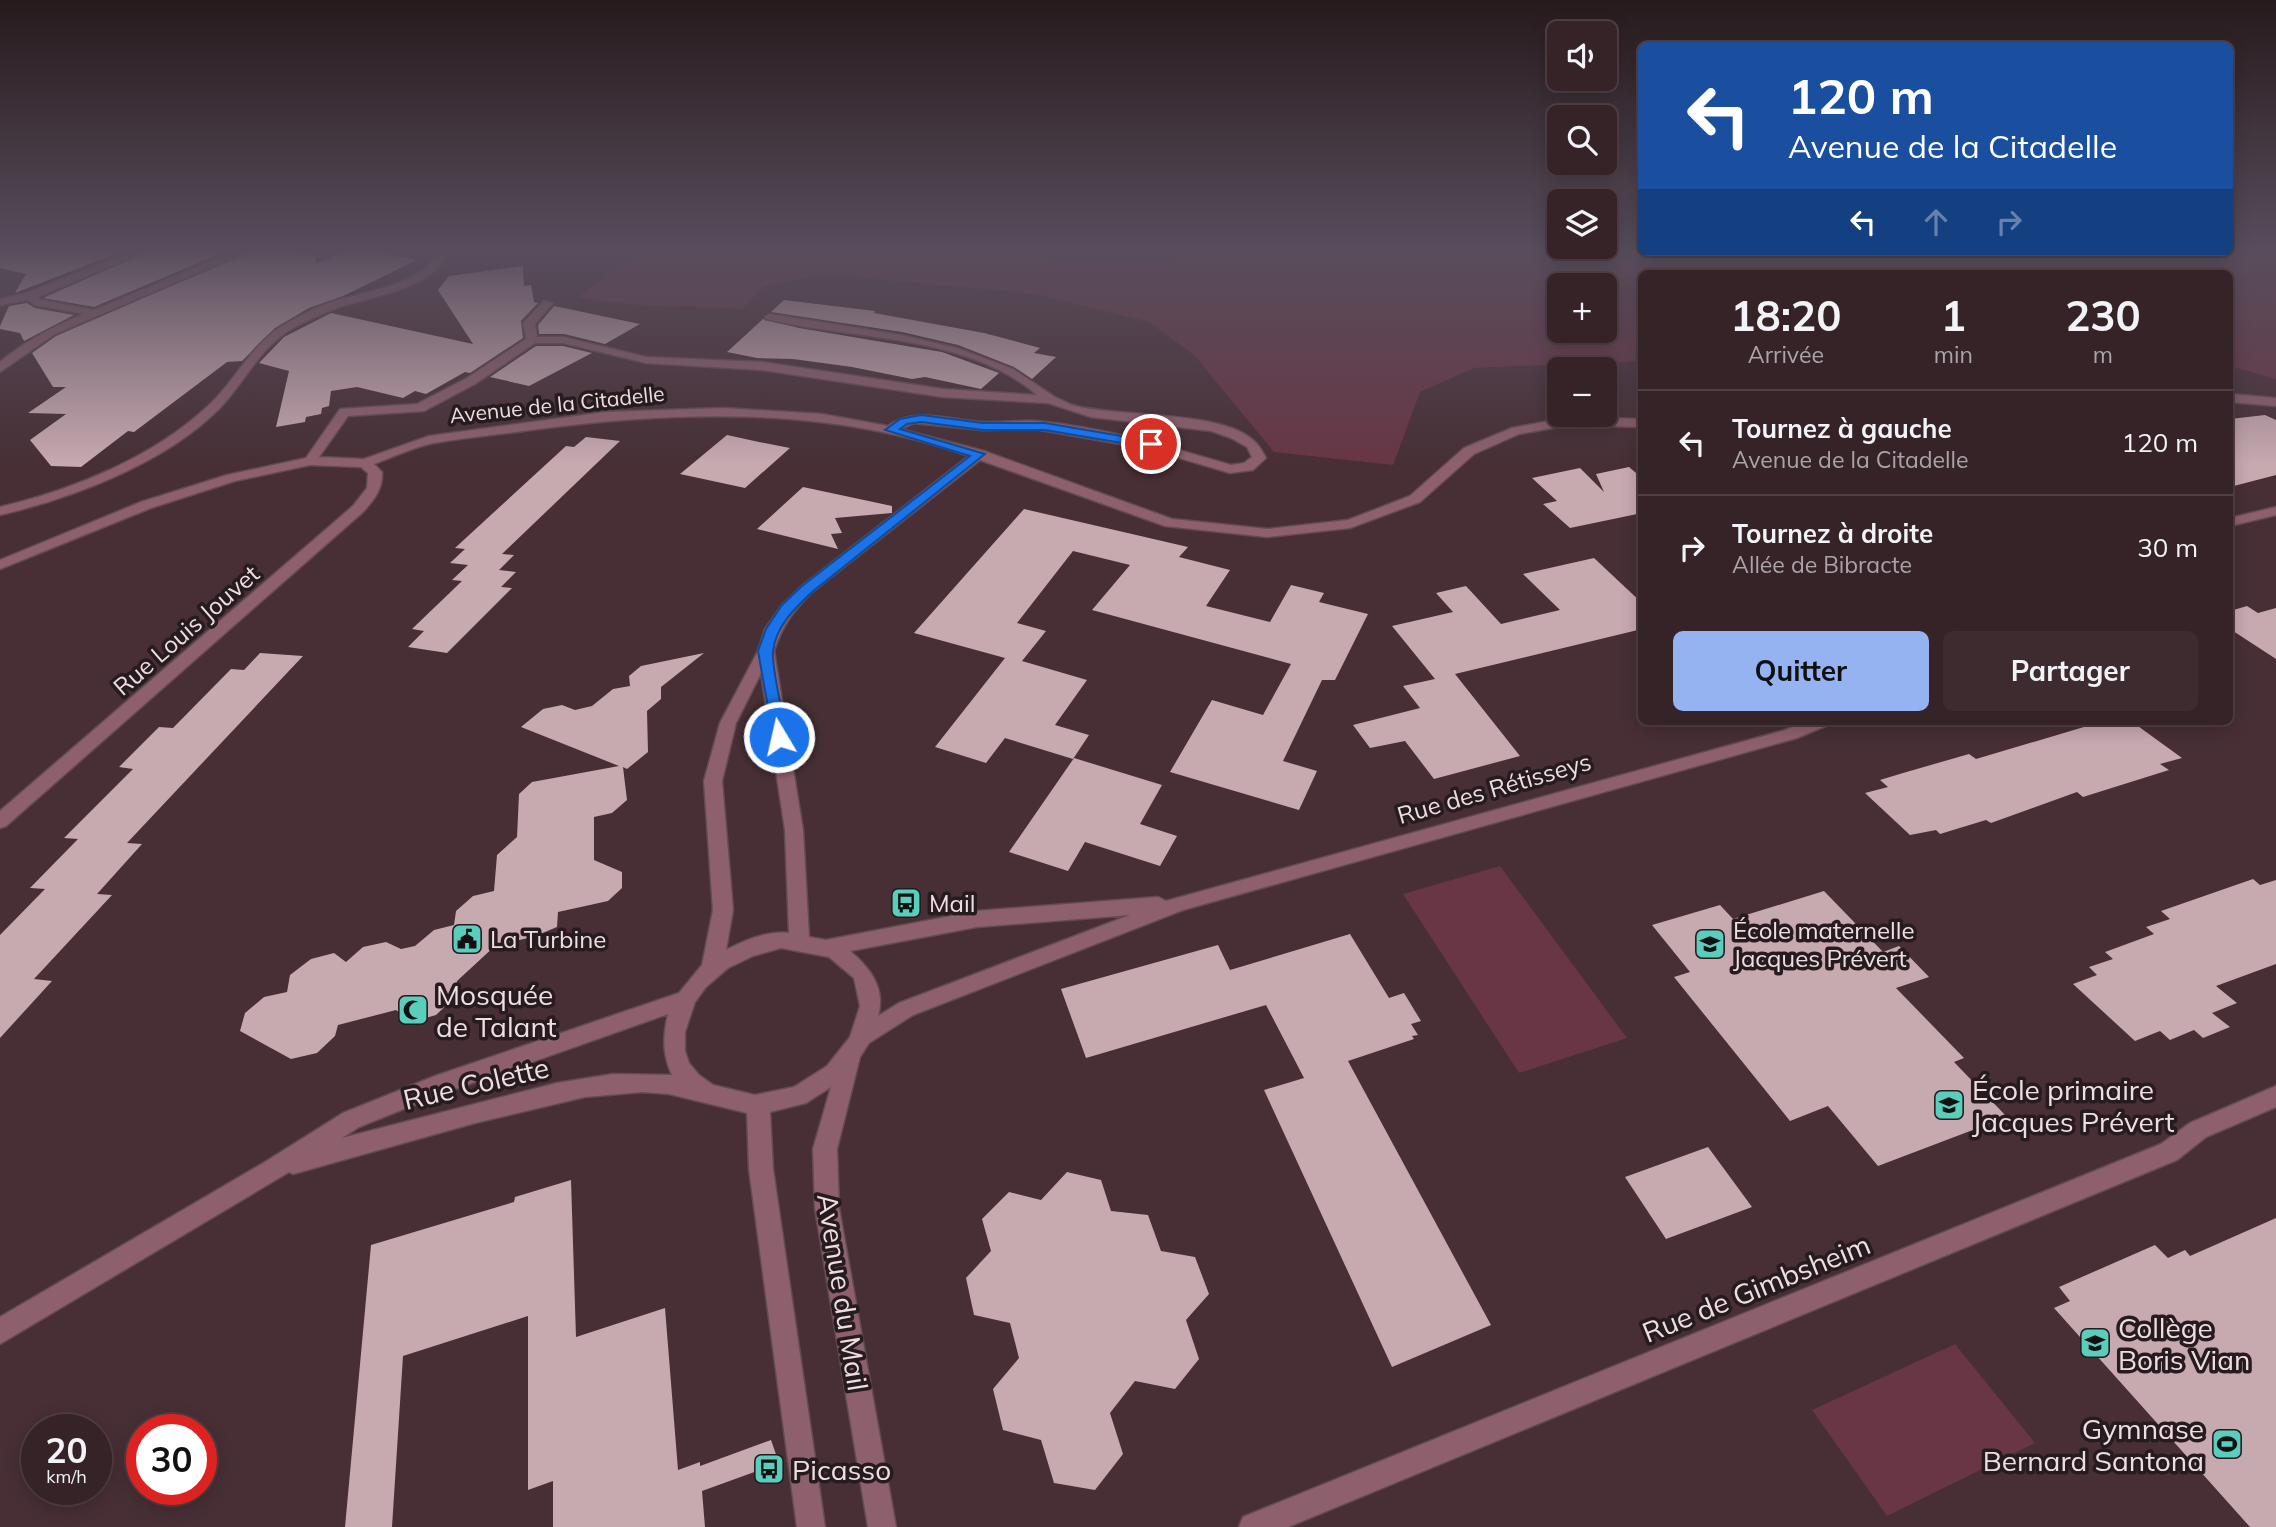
<!DOCTYPE html>
<html lang="fr">
<head>
<meta charset="utf-8">
<style>
	body { margin:0; font-family:Mulish,sans-serif; background:#3d2b30; color:#f1f3f6; height:100vh; display:flex; flex-direction:column; font-size:26px; white-space:nowrap }
	* { box-sizing:border-box; margin:0 }
	p { font-size:23px; color:#aaa4a8 }
	.icon { flex:none; width:38px; height:38px; fill:none; stroke:currentColor; stroke-width:2; stroke-linecap:round; stroke-linejoin:round }
	.map { position:relative; flex:1; overflow:hidden }
	.sheet { position:absolute; left:1638px; top:270px; width:595px; height:455px; display:flex; flex-direction:column; background:#352328; border-radius:10px; box-shadow:0 4px 18px #0003,0 0 0 2px #4f4045 }
	.sheet>* { flex:none }
	.banner { position:absolute; left:1638px; top:42px; width:595px; height:214px; border-radius:10px; box-shadow:0 4px 18px #0003,0 0 0 2px #4f4045; background:#1a4fa0; color:#fff; overflow:hidden }
	.controls { position:absolute; left:1547px; top:21px; display:grid; gap:14px }
	.controls a { display:grid; place-items:center; width:70px; height:70px; border-radius:10px; background:#352328; box-shadow:0 4px 18px #0003,0 0 0 2px #4f4045; font-size:35px }
	.speed { position:absolute; left:21px; top:1414px; display:flex; gap:14px; font-size:35px; font-weight:700; text-align:center }
	.speed>* { display:grid; place-content:center; width:91px; height:91px; border-radius:50%; background:#352328; box-shadow:0 4px 18px #0003,0 0 0 2px #4f4045; line-height:1 }
	.speed small { font-size:18px; font-weight:400 }
	.speed .limit { border:10px solid #d22; background:#fff; color:#111 }
	.pin { position:absolute; display:grid; place-items:center; width:60px; height:60px; color:#fff; margin:-30px; border:4px solid #fff; border-radius:50%; box-shadow:0 2px 7px #0007 }
	.me { position:absolute; width:77px; margin:-38px; rotate:351deg; stroke-linejoin:round; filter:drop-shadow(0 0 5px #0008) }
	.turn { display:flex; align-items:center; gap:24px; height:147px; padding:0 35px; font-size:32px }
	.turn .icon { width:91px; height:91px; stroke-width:2.5 }
	.turn b { display:block; font-size:49px; line-height:60px }
	.lanes { display:flex; align-items:center; height:66px; padding:0 35px; background:#0003; justify-content:center; gap:35px; direction:ltr }
	.lanes .off { opacity:.35 }
	.eta { display:flex; justify-content:space-evenly; align-items:center; height:119px; text-align:center }
	.eta b { font-size:42px; font-weight:700; line-height:49px }
	.cta { display:flex; gap:14px; margin-top:auto; padding:14px 35px }
	.cta a { flex:1; height:80px; border-radius:10px; background:#95b2f1; color:#111; font-size:28px; font-weight:700; line-height:80px; text-align:center }
	.cta a+a { background:#3d2b30; color:#f1f3f6 }
	ul { padding:0; list-style:none }
	li { display:flex; align-items:center; gap:21px; height:105px; padding:0 35px; border-top:2px solid #4f4045 }
	li div { flex:1 }
	li b { display:block; font-size:26px }
	li em { font-style:normal }
	.map>svg:first-child { display:block }
	.green { fill:#683645; fill-rule:evenodd }
	.building { fill:#c7a9b0 }
	.lines { fill:none; stroke-linecap:round; stroke-linejoin:round }
	.minor-casing { stroke:#624b51; stroke-width:3 }
	.minor { fill:#8e606d; fill-rule:evenodd }
	.route { fill:#1a73e8; stroke:#114b97; stroke-width:2 }
	.labels { text-anchor:middle; dominant-baseline:central; stroke-width:7; stroke-linejoin:round; paint-order:stroke }
	.far-street-label { font-size:21px; fill:#eedee2; stroke:#261b1e }
	.street-label { font-size:24px; fill:#eedee2; stroke:#261b1e }
	.poi-label { font-size:24px; fill:#eedee2; stroke:#261b1e; text-anchor:start }
	.near-poi-label { font-size:28px; fill:#eedee2; stroke:#261b1e; text-anchor:start }
	.near-street-label { font-size:28px; fill:#eedee2; stroke:#261b1e }
</style>
</head>
<body>
<div class="map">
<svg width="2276" height="1527" viewBox="0 0 2276 1527">
	<rect width="100%" height="100%" fill="#472f35"/>
	<g class="green">
		<path d="M645,250H1041L1055,265L1173,260L1177,250H2276V379L2230,366V273H1642L1641,361L1474,368L1420,392L1393,465L1274,452L1195,356L1149,322L1036,294L824,274L764,286L742,309C687,306 630,308 577,297ZM1559,285H1605V331H1559Z"/>
		<path d="M1500,866L1627,1038L1519,1073L1403,894Z"/>
		<path d="M1955,1344L2035,1443L1887,1516L1812,1410Z"/>
	</g>
	<g class="building">
		<path d="M0,250H126L15,293L26,274L0,268Z"/>
		<path d="M151,250H229L94,307L43,298Z"/>
		<path d="M254,250H288L315,256L316,264L347,250H370L417,260L343,296L309,308L275,328L242,361L227,362L134,432L128,431L81,467L51,466L30,440L66,414L28,413L66,387H53L32,353L56,336Z"/>
		<path d="M523,266L524,286L531,285L534,302L538,303L521,321L523,338L470,373L465,372L426,394L415,391L403,398L357,387L331,391L329,406L322,408L321,414L306,417L305,422L276,427L289,371L259,363L284,337L331,313L473,344L438,290L449,276Z"/>
		<path d="M784,300L875,311L874,313L984,333L1040,348L1034,353L1056,357L1032,379L1014,367L958,345L902,332L771,312Z"/>
		<path d="M27,303L35,308L74,315L24,341L20,333L0,329V326L9,306Z"/>
		<path d="M554,306L640,324L605,344L564,334H539L538,325Z"/>
		<path d="M763,319L799,328L942,352L999,373L981,389L925,377L912,379L852,367L793,359L757,358L727,352Z"/>
		<path d="M536,346H563L592,353L529,386L490,377Z"/>
		<path d="M2265,415L2276,420V475L2230,487V419Z"/>
		<path d="M727,435L759,442L790,448L745,488L680,474Z"/>
		<path d="M586,437L620,441L502,554L514,555L499,570L516,572L501,587L512,588L447,653L408,647L424,631L412,629L462,581L452,580L468,565L450,563L465,549L455,548L566,446L574,447Z"/>
		<path d="M1629,467L1642,478V513L1570,528L1543,504L1557,501L1532,478L1580,468L1604,492L1596,474Z"/>
		<path d="M803,487L892,506V513L835,518L842,533L831,534L838,549L757,529Z"/>
		<path d="M1024,509L1188,547L1179,557L1230,570L1206,606L1270,622L1291,585L1324,593L1319,602L1368,614L1335,680H1322L1283,761L1317,771L1299,810L1170,772L1212,700L1263,715L1291,664L1092,610L1130,565L1073,551L1017,623L1046,631L1022,661L1087,680L1055,725L1089,735L1073,759L1005,738L986,763L935,747L1005,658L914,633Z"/>
		<path d="M1594,558L1642,603V629L1455,674L1520,756L1434,779L1405,741L1370,748L1353,725L1420,708L1403,686L1435,679L1392,626L1453,612L1436,593L1466,586L1501,624L1560,610L1523,574Z"/>
		<path d="M2247,606L2258,613L2276,608V659L2230,629V611Z"/>
		<path d="M260,653L303,656L127,843L142,844L97,894L112,895L34,979L52,981L0,1038V935L45,889L30,888L78,839L64,838L133,769L119,767L159,727L173,728L231,669L244,670Z"/>
		<path d="M704,653L661,687V699L647,711L648,752L627,769L623,767L627,800L612,813L594,817V860L622,872V888L608,901L558,912L557,927L533,937L496,945L457,981L454,998L436,1015L412,1022L396,1010L338,1025L335,1036L317,1053L291,1059L240,1031L245,1013L264,997L287,992L290,975L311,959L334,953L346,962L363,947L386,942L401,949L415,946L434,930L454,925L456,911L473,896L494,891L497,855L517,837L519,794L532,782L619,766L521,727L543,709L562,705L575,710L592,706L613,689L630,686L629,676L641,666Z"/>
		<path d="M2104,721H2131L2182,758L2160,764L2169,770L2083,797L2077,792L1991,823L1986,820L1940,834L1936,830L1910,835L1865,793L1888,787L1880,780L1903,773L1969,754L1976,759Z"/>
		<path d="M1074,758L1162,785L1140,824L1177,836L1160,866L1085,842L1068,871L1009,852Z"/>
		<path d="M2253,879L2260,885L2276,880V964L2216,986L2237,1003L2212,1013L2230,1027L2203,1038L2194,1030L2170,1040L2160,1031L2135,1041L2073,984L2097,975L2089,967L2113,959L2105,952L2154,934L2146,927L2170,919L2161,911Z"/>
		<path d="M1824,891L1883,952L1899,946L1929,977L1896,988L1964,1058L1954,1062L2007,1117L1878,1166L1828,1106L1790,1121L1674,977L1690,972L1652,925L1720,905L1733,919Z"/>
		<path d="M1350,934L1389,998L1404,993L1421,1021L1411,1024L1418,1035L1412,1036L1414,1039L1348,1061L1491,1325L1392,1367L1264,1090L1304,1078L1266,1005L1086,1058L1061,989L1218,945L1230,970Z"/>
		<path d="M1708,1147L1752,1207L1666,1239L1625,1177Z"/>
		<path d="M1067,1172L1101,1180L1111,1211L1148,1215L1161,1251L1195,1257L1209,1294L1186,1320L1199,1359L1175,1389L1135,1381L1110,1413L1123,1454L1095,1490L1054,1483L1041,1440L1003,1430L993,1389L1019,1358L1010,1323L974,1315L966,1278L991,1251L982,1219L1009,1192L1041,1200Z"/>
		<path d="M571,1180L576,1337L665,1308L678,1470L700,1462V1466L771,1440L779,1463L702,1491L705,1527H553V1481L528,1490V1316L403,1356L392,1527H345L371,1245L514,1202L515,1197Z"/>
		<path d="M2276,1218V1527H2250L2054,1308L2070,1301L2059,1287L2155,1245L2168,1258L2185,1250L2190,1256Z"/>
	</g>
	<g class="lines">
		<g class="minor-casing">
			<g id="minor">
				<path d="M134,250H149L38,297L42,300L94,310L237,250H252L55,334L0,372V362C25,341 53,327 83,314L35,305L28,300L0,305V299L27,293Z"/>
				<path d="M438,250H448C437,289 372,296 339,307C324,313 309,319 295,327C260,346 246,381 219,409C165,463 73,498 0,515V507C73,490 154,457 209,405C238,378 252,341 289,322C303,314 317,307 332,302C362,292 428,284 438,250Z"/>
				<path d="M544,301L553,303L535,324L537,337H563L646,357L762,362L943,389L1037,395C967,334 852,340 766,319L765,317L770,314L901,335L957,348L1013,369L1055,397L1072,405C1116,418 1228,409 1257,444C1261,448 1263,453 1266,458L1253,470L1230,473L1149,449L1035,429L983,430L914,423L900,429L984,451L1172,519L1267,529L1348,520L1410,496L1464,448L1512,428L1570,417L1642,419V427L1570,425L1519,434L1474,454L1420,502L1350,528L1267,537L1165,526L980,460L812,592C793,611 782,626 774,651L803,830L809,937L826,940L977,911L1158,897L1166,901L1785,730L1806,721H1830L1828,725L1797,738L1183,910L913,1015L869,1043L860,1057L837,1149L839,1208L896,1527H868L815,1208L813,1149L831,1087L806,1103L770,1112L773,1169L825,1527H797L749,1169L747,1113L669,1094L642,1092L585,1097L475,1123L293,1174L289,1172L0,1344V1317L265,1162L343,1113L435,1076L679,993L702,965L713,910L704,781L720,723L758,651L765,629L782,605L802,586L969,456C832,407 681,410 539,429C504,434 469,437 434,443C414,447 393,457 374,464L382,472C383,489 374,500 363,512L6,826L0,828V811L353,506L367,488L368,473L361,467L310,465L235,481L151,508L0,569V560L141,502L227,475L306,458L340,409L417,404L467,378L526,339L523,323ZM535,343H563L646,363L762,370L943,397L1048,403L1091,417L1211,431L1231,438L1247,447L1252,457L1244,463L1231,465C1167,446 1102,427 1036,421C1018,420 1000,423 982,422C951,420 914,406 888,426L822,414L723,408L606,412L429,436L364,459L319,457L348,416L424,411L475,384ZM761,673L785,830L789,933C769,930 743,941 726,950L733,910L722,781L736,723ZM1130,915L899,1003L878,1016C886,988 870,968 850,951L977,927ZM781,948L829,957L854,978L860,1006L850,1037L827,1066L794,1087L755,1095L713,1085L699,1075L689,1063L685,1051V1032L695,1002L706,987L728,968L753,956ZM668,1014C663,1036 662,1054 672,1075L613,1074L557,1083L342,1138L359,1127L441,1094Z"/>
				<path d="M2230,394L2276,398V406L2230,402Z"/>
				<path d="M2276,507V515L2230,526V518Z"/>
				<path d="M2276,1086V1107L2206,1137L2177,1160L1288,1527H1239L1243,1517L2161,1144L2190,1123Z"/>
			</g>
		</g>
		<use href="#minor" class="minor"/>
	</g>
	<linearGradient id="sky" x2="0" y2="1"><stop stop-color="#271a1d"/><stop offset="0.54" stop-color="#584d5c"/><stop offset="1" stop-color="#584d5c" stop-opacity="0"/></linearGradient>
	<rect width="2276" height="464" fill="url(#sky)"/>
	<path class="route" d="M921,415L983,423H1045L1151,441L1157,444L1151,448L1045,430H983L921,422L907,424L900,429L985,454L812,592C795,608 776,626 773,651C771,667 784,718 787,737L779,743L774,741L758,651L766,629L782,605L802,586L970,456L885,430L900,419Z"/>
	<defs>
		<g id="bus-square" transform="scale(1.575)"><rect x="-9" y="-9" width="18" height="18" rx="4" fill="#5acebc" stroke="#261b1e"/><path d="M-5-6H5V4H4V6H2V4H-2V6H-4V4H-5ZM-3.5-4V0h7V-4ZM-3.5 1.2v1.5H-2V1.2ZM2 1.2v1.5H3.5V1.2Z" fill="#111"/></g>
		<g id="civic-square" transform="scale(1.575)"><rect x="-9" y="-9" width="18" height="18" rx="4" fill="#5acebc" stroke="#261b1e"/><path d="M-.6-6.5H3V-4.5H.6V-3L4-1V1h2V6H-6V1h2V-1L-.6-3ZM-1.2 2.5V6h2.4V2.5Z" fill="#111"/></g>
		<g id="school-square" transform="scale(1.575)"><rect x="-9" y="-9" width="18" height="18" rx="4" fill="#5acebc" stroke="#261b1e"/><path d="M0-5L7-2L0 1L-7-2ZM-4 1L0 2.5L4 1V4Q0 6-4 4Z" fill="#111"/></g>
		<g id="mosque-square" transform="scale(1.575)"><rect x="-9" y="-9" width="18" height="18" rx="4" fill="#5acebc" stroke="#261b1e"/><path d="M3.5-4.9A6 6 0 1 0 3.5 4.9A5 5 0 1 1 3.5-4.9Z" fill="#111"/></g>
		<g id="stadium-square" transform="scale(1.575)"><rect x="-9" y="-9" width="18" height="18" rx="4" fill="#5acebc" stroke="#261b1e"/><path d="M0-5a6.5 5 0 1 0 0 10a6.5 5 0 1 0 0-10ZM-3.5-1.8h7v3.6h-7Z" fill="#111"/></g>
	</defs>
	<g fill-rule="evenodd">
		<use href="#bus-square" x="906" y="903"/>
		<use href="#civic-square" x="467" y="939"/>
		<use href="#school-square" x="1710" y="944"/>
		<use href="#mosque-square" x="413" y="1010"/>
		<use href="#school-square" x="1949" y="1105"/>
		<use href="#school-square" x="2095" y="1343"/>
		<use href="#stadium-square" x="2227" y="1444"/>
		<use href="#bus-square" x="769" y="1469"/>
	</g>
	<g class="labels">
		<g class="far-street-label">
			<text transform="translate(557 404) rotate(-6)">Avenue de la Citadelle</text>
		</g>
		<g class="street-label">
			<text transform="translate(186 630) rotate(-41)">Rue Louis Jouvet</text>
			<text transform="translate(1494 788) rotate(-16)">Rue des Rétisseys</text>
		</g>
		<g class="poi-label">
			<text x="929" y="903">Mail</text>
			<text x="1733" y="930">École maternelle<tspan x="1733" dy="28">Jacques Prévert</tspan></text>
			<text x="490" y="939">La Turbine</text>
		</g>
		<g class="near-poi-label">
			<text x="436" y="994">Mosquée<tspan x="436" dy="32">de Talant</tspan></text>
			<text x="1972" y="1089">École primaire<tspan x="1972" dy="32">Jacques Prévert</tspan></text>
			<text x="2118" y="1327">Collège<tspan x="2118" dy="32">Boris Vian</tspan></text>
			<text x="2204" y="1428" text-anchor="end">Gymnase<tspan x="2204" dy="32">Bernard Santona</tspan></text>
			<text x="792" y="1469">Picasso</text>
		</g>
		<g class="near-street-label">
			<text transform="translate(476 1083) rotate(-13)">Rue Colette</text>
			<text transform="translate(1756 1288) rotate(-22)">Rue de Gimbsheim</text>
			<text transform="translate(843 1292) rotate(81)">Avenue du Mail</text>
		</g>
	</g>
</svg>
<div class="controls">
<a><svg class="icon" aria-label="sound" viewBox="0 0 24 24"><path d="M4 9h4l5-4v14l-5-4H4zM17 9q2 3 0 6"/></svg></a>
<a><svg class="icon" aria-label="search" viewBox="0 0 24 24"><circle cx="10" cy="10" r="6"/><path d="M15 15l6 6"/></svg></a>
<a><svg class="icon" aria-label="layers" viewBox="0 0 24 24"><path d="M12 4l9 5-9 5-9-5zM3 14l9 5 9-5"/></svg></a>
<a>+</a>
<a>−</a>
</div>
<div class="speed"><div>20<small>km/h</small></div><div class="limit">30</div></div>
<div class="pin" style="left:1151px;top:444px;background:#d93025"><svg class="icon" aria-label="arrive" viewBox="0 0 24 24"><path d="M6 21V4h12l-3 4 3 4H6"/></svg></div>
<svg class="me" style="left:779px;top:737px" viewBox="-20 -20 40 40"><circle r="17" fill="#1a73e8" stroke="#fff" stroke-width="3"/><path d="M0-11L8 9 0 5-8 9z" fill="#fff"/></svg>
<div class="banner">
<div class="turn"><svg class="icon" aria-label="left" viewBox="0 0 24 24"><path d="M17 20v-9H6M10 6l-5 5 5 5"/></svg><div><b>120 m</b>Avenue de la Citadelle</div></div>
<div class="lanes"><svg class="icon" aria-label="left" viewBox="0 0 24 24"><path d="M17 20v-9H6M10 6l-5 5 5 5"/></svg><svg class="icon off" aria-label="ahead" viewBox="0 0 24 24"><path d="M12 20V5M6 11l6-6 6 6"/></svg><svg class="icon off" aria-label="right" viewBox="0 0 24 24"><path d="M7 20v-9h11M14 6l5 5-5 5"/></svg></div>
</div>
<section class="sheet">
<div class="eta">
<div><b>18:20</b><p>Arrivée</p></div>
<div><b>1</b><p>min</p></div>
<div><b>230</b><p>m</p></div>
</div>
<ul>
<li><svg class="icon" aria-label="left" viewBox="0 0 24 24"><path d="M17 20v-9H6M10 6l-5 5 5 5"/></svg><div><b>Tournez à gauche</b><p>Avenue de la Citadelle</p></div><em>120 m</em></li>
<li><svg class="icon" aria-label="right" viewBox="0 0 24 24"><path d="M7 20v-9h11M14 6l5 5-5 5"/></svg><div><b>Tournez à droite</b><p>Allée de Bibracte</p></div><em>30 m</em></li>
</ul>
<div class="cta"><a>Quitter</a><a>Partager</a></div>
</section>
</div>
</body>
</html>
